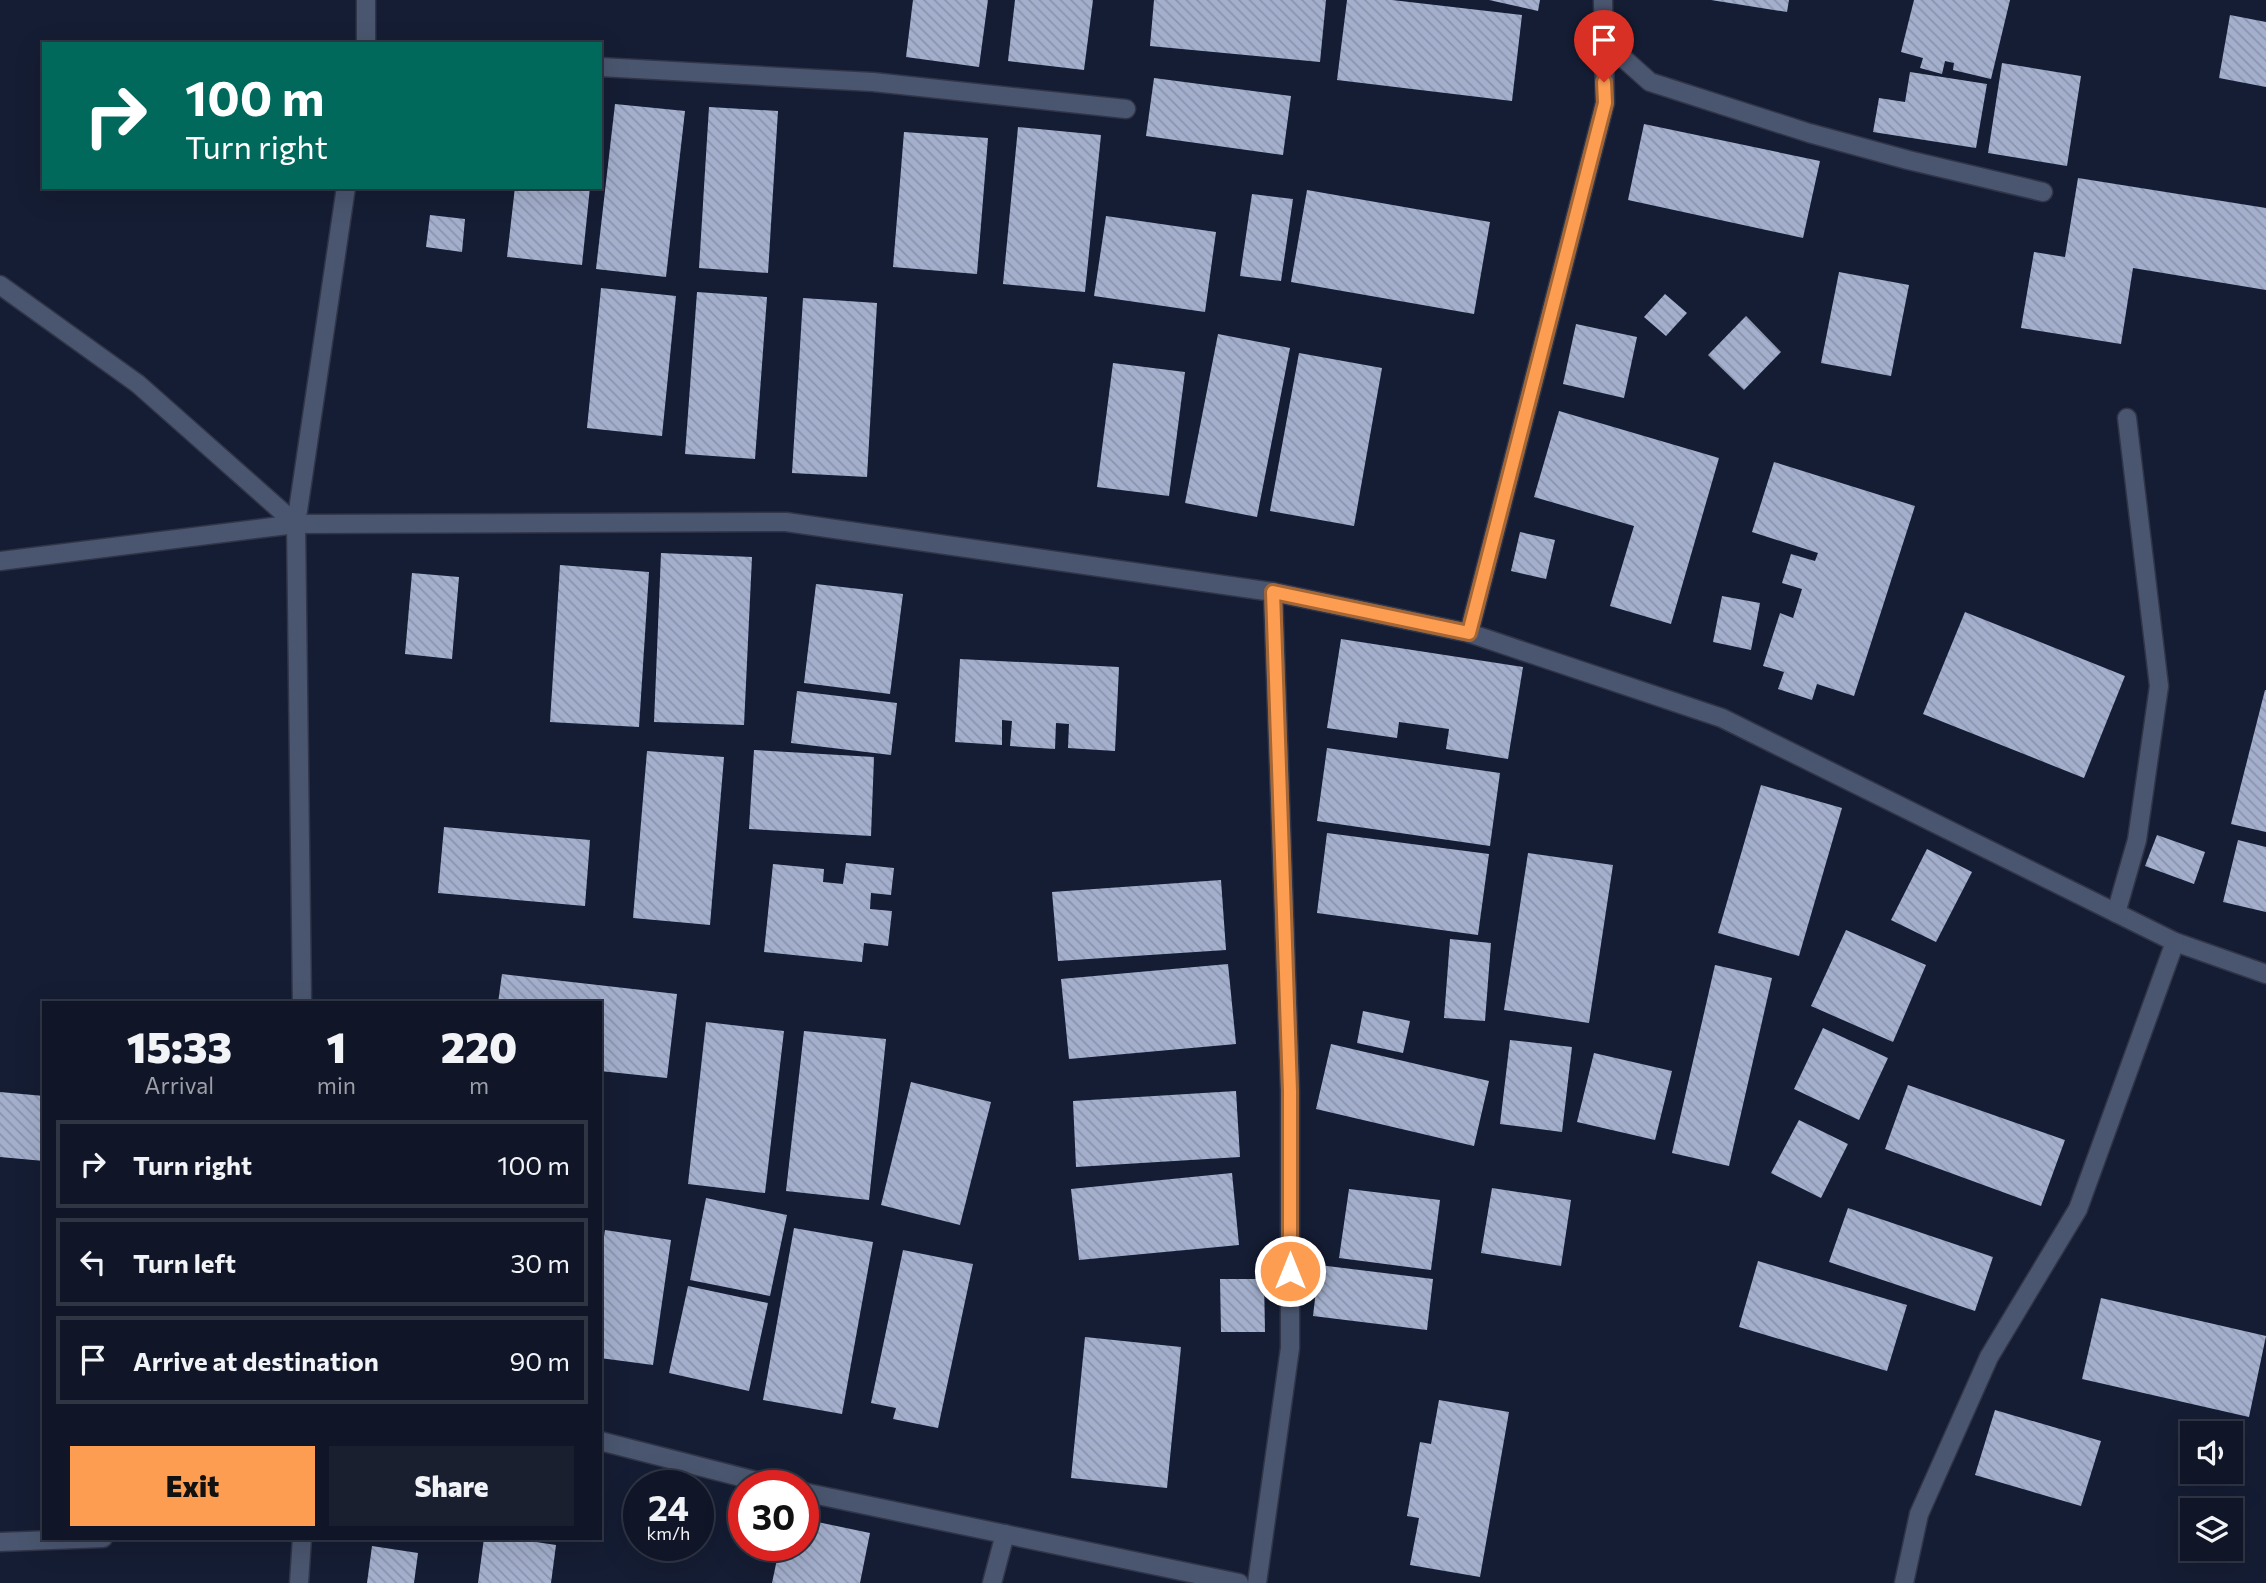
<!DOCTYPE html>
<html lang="en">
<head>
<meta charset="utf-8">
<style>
	body { margin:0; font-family:Commissioner,sans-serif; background:#191f2f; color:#f1f3f6; height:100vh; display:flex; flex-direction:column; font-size:26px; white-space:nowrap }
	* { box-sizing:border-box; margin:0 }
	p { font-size:23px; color:#9c9fa7 }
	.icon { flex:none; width:38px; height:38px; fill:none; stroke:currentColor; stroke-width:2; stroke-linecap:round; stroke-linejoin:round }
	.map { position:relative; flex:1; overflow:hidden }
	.drawer { position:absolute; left:42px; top:1001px; width:560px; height:539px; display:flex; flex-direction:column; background:#101627; border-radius:0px; box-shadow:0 7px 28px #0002,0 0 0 2px #303544 }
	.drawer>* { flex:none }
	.top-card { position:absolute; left:42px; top:42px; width:560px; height:147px; border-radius:0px; box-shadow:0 7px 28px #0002,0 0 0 2px #303544; background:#00695c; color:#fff; overflow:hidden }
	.controls { position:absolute; left:2180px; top:1421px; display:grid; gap:14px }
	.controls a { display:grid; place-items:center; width:63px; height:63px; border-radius:0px; background:#101627; box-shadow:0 7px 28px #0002,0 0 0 2px #303544; font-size:35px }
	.speed { position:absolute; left:623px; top:1470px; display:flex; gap:14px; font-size:35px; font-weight:700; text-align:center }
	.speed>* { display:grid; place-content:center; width:91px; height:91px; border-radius:50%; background:#101627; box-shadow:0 7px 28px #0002,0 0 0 2px #303544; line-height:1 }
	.speed small { font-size:18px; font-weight:400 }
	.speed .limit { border:10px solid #d22; background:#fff; color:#111 }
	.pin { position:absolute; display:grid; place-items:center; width:60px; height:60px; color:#fff; margin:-72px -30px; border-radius:50% 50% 50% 0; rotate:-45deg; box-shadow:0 0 7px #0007 }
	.pin .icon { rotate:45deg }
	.me { position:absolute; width:77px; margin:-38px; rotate:0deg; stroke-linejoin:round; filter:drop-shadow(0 0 5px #0008) }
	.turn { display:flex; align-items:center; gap:24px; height:147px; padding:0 28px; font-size:32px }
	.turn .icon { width:91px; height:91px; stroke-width:2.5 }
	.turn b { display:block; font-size:49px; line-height:60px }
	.eta { display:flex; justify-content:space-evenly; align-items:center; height:119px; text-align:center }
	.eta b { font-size:42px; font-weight:800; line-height:49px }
	.primary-button { display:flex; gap:14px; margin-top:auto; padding:14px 28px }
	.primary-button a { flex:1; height:80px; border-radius:0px; background:#fc9d52; color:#111; font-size:28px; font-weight:800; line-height:80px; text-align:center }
	.primary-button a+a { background:#191f2f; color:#f1f3f6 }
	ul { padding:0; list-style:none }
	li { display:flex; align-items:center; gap:21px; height:88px; margin:0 14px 10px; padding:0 14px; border:4px solid #303544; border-radius:0px }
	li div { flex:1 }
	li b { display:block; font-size:26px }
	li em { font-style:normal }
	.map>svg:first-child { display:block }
	.building { fill:url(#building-back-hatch) }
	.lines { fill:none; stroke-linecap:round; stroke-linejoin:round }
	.minor-casing { stroke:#313548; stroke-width:21 }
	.minor { stroke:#4a556f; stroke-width:18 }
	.route-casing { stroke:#a46635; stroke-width:18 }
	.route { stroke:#fc9d52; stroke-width:12 }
</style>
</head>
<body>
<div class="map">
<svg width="2266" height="1583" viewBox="0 0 2266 1583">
	<defs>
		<pattern id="building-back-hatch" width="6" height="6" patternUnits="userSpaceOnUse" patternTransform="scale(1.75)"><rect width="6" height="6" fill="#a3afcd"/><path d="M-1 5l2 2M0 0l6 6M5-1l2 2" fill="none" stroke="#8a94ab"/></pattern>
	</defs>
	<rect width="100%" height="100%" fill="#151d34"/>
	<g class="building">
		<path d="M913,0H988L979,67L906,57Z"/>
		<path d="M1015,0H1093L1084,70L1008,61Z"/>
		<path d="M1154,0H1326L1320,62L1150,46Z"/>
		<path d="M1347,0H1392L1522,15L1512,101L1337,80Z"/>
		<path d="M1489,0H1540L1538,11Z"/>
		<path d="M1711,0H1789L1787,12Z"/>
		<path d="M1914,0H2010L1991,79L1953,70L1954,63L1945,61L1942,74L1920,68L1923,58L1901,52Z"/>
		<path d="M2230,15L2266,22V87L2219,78Z"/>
		<path d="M2002,63L2081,76L2067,166L1988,153Z"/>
		<path d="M1910,72L1987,84L1976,148L1873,132L1879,98L1905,102Z"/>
		<path d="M1154,78L1291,96L1283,155L1146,136Z"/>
		<path d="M615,104L685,111L666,277L596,269Z"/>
		<path d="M709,107L778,111L768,273L699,268Z"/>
		<path d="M1644,124L1820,161L1803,238L1628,200Z"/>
		<path d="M1018,127L1101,135L1085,292L1003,284Z"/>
		<path d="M904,132L988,138L977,274L893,267Z"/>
		<path d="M2078,178L2266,208V290L2133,268L2121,344L2021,328L2034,252L2065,257Z"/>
		<path d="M515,187H590L582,265L507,257Z"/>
		<path d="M1307,190L1490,222L1474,314L1291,282Z"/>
		<path d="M1252,194L1293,199L1281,281L1240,276Z"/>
		<path d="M430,215L465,219L462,252L426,247Z"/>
		<path d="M1106,216L1216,232L1205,312L1094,296Z"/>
		<path d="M1839,272L1909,285L1891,376L1821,363Z"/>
		<path d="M601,288L676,296L662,436L587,428Z"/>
		<path d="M697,292L767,297L755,459L685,454Z"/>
		<path d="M1665,294L1687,313L1666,336L1644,317Z"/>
		<path d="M803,298L877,303L867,477L792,473Z"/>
		<path d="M1746,316L1781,352L1744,390L1708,355Z"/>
		<path d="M1576,324L1637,337L1624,398L1563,384Z"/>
		<path d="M1218,334L1290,348L1257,517L1185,503Z"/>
		<path d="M1299,353L1382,368L1354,526L1270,511Z"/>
		<path d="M1113,363L1185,372L1169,496L1097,487Z"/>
		<path d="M1559,411L1719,458L1671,624L1610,606L1634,526L1534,497Z"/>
		<path d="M1774,462L1915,506L1854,696L1817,684L1812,700L1778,689L1784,672L1763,666L1780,613L1793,618L1802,589L1782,583L1791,554L1815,561L1818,553L1752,532Z"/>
		<path d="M1520,532L1555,540L1546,579L1511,571Z"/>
		<path d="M661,553L752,557L744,725L654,722Z"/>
		<path d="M560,565L649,572L639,727L550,722Z"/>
		<path d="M412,573L459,577L452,659L405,654Z"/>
		<path d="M816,584L903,594L890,694L804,683Z"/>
		<path d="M1722,596L1760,603L1751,650L1713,642Z"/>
		<path d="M1965,612L2125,676L2084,778L1923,714Z"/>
		<path d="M1341,639L1523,667L1508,759L1446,749L1449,729L1399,722L1397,738L1327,728Z"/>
		<path d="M960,659L1119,667L1115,751L1068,748L1069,724L1056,723L1055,749L1010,746L1012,721L1002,720V745L955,742Z"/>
		<path d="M2265,690H2266V832L2231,824Z"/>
		<path d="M797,691L897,703L891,755L791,743Z"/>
		<path d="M1327,748L1500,773L1490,846L1317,821Z"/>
		<path d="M754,750L874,757L871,836L749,829Z"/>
		<path d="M647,751L724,757L710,925L633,918Z"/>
		<path d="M1761,785L1842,808L1799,956L1718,933Z"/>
		<path d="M444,827L590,840L585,906L438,893Z"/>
		<path d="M1327,833L1489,854L1478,935L1317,913Z"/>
		<path d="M2157,835L2205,852L2194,884L2145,866Z"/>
		<path d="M2238,840L2266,847V912L2223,902Z"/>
		<path d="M1927,849L1972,872L1936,942L1891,920Z"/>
		<path d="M1528,853L1613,865L1589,1023L1504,1010Z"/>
		<path d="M846,863L894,868L891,895L871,893L870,909L892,911L888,946L864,943L862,962L764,952L773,864L824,869L823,882L843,884Z"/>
		<path d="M1221,880L1226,950L1058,961L1052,892Z"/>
		<path d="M1846,930L1926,965L1893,1042L1811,1006Z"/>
		<path d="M1450,939L1491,943L1485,1021L1444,1018Z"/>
		<path d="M1228,964L1236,1044L1069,1059L1061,979Z"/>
		<path d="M1715,965L1772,978L1729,1166L1672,1153Z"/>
		<path d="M502,974L677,994L667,1078L600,1071V1003H498Z"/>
		<path d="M1363,1011L1410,1021L1403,1053L1357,1043Z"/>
		<path d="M706,1022L784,1031L765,1193L688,1184Z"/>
		<path d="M1823,1028L1888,1058L1859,1120L1794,1089Z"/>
		<path d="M804,1031L886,1039L869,1200L786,1191Z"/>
		<path d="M1510,1040L1572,1047L1562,1132L1500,1124Z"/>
		<path d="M1331,1044L1489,1081L1474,1146L1316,1109Z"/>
		<path d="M1594,1053L1672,1071L1655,1140L1577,1122Z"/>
		<path d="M911,1082L991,1102L960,1225L881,1205Z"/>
		<path d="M1908,1085L2065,1140L2041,1206L1885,1149Z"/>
		<path d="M1236,1091L1240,1157L1076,1167L1073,1101Z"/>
		<path d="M0,1092L44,1096V1161L0,1157Z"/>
		<path d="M1799,1120L1848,1144L1821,1198L1771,1173Z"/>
		<path d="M1232,1173L1239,1245L1079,1260L1071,1189Z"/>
		<path d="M1492,1188L1571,1200L1561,1266L1481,1253Z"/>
		<path d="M1349,1189L1440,1200L1431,1270L1339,1258Z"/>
		<path d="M706,1198L787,1215L770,1296L690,1280Z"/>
		<path d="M1848,1208L1993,1257L1975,1311L1829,1262Z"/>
		<path d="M794,1228L873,1242L842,1414L763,1400Z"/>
		<path d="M605,1230L671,1240L653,1365L600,1358V1262Z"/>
		<path d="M903,1250L973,1264L938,1428L893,1419L896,1408L871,1403Z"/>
		<path d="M1758,1261L1907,1305L1887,1371L1739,1327Z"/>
		<path d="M1319,1265L1433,1279L1427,1330L1313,1316Z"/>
		<path d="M1220,1279H1264L1265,1332H1221Z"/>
		<path d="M688,1286L768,1303L749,1391L669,1373Z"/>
		<path d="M2101,1298L2266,1336L2249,1417L2082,1379Z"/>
		<path d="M1085,1337L1181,1347L1167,1488L1071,1478Z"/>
		<path d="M1439,1400L1509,1412L1480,1577L1410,1565L1419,1518L1407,1516L1420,1442L1431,1444Z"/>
		<path d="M1995,1410L2101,1441L2081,1506L1975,1475Z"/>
		<path d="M803,1519L870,1533L860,1583H772L780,1545H803Z"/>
		<path d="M484,1538H509L556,1545L551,1583H478Z"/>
		<path d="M372,1546L418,1553L414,1583H367Z"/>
	</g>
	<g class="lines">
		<g class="minor-casing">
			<g id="minor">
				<path d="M366,0V44"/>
				<path d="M1604,41L1650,82L1809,133L1908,160L2043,192"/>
				<path d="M600,67L873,82L1126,109"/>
				<path d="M0,285L138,384L296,524"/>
				<path d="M0,561L296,524L786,522L1273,592"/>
				<path d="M1469,633L1605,103L1603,0"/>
				<path d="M2116,913L2137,840L2159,686L2127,418"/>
				<path d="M302,1003L296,524L346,187"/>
				<path d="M600,1441L776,1486"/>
				<path d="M803,1492L1239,1583"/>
				<path d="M0,1542L103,1538"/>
				<path d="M299,1583L302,1538"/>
				<path d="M992,1583L1005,1534"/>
				<path d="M1257,1583L1290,1348V1091L1273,592L1469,633L1722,718L2175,942L2266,974"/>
				<path d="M1904,1583L1919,1514L1989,1357L2078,1209L2175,942"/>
			</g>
		</g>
		<use href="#minor" class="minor"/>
	</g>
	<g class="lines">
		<g class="route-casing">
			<path id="route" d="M1290,1271V1091L1273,592L1469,633L1605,103L1604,82"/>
		</g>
		<use href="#route" class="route"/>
	</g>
</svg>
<div class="controls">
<a><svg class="icon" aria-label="sound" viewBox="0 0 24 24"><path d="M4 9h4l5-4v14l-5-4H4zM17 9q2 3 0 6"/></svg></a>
<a><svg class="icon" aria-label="layers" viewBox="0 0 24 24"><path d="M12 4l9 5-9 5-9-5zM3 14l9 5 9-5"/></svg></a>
</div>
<div class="speed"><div>24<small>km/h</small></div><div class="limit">30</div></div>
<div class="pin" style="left:1604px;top:82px;background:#d93025"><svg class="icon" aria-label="arrive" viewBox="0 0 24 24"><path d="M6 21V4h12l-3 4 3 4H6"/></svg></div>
<svg class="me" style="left:1290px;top:1271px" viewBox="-20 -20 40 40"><circle r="17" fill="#fc9d52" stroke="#fff" stroke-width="3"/><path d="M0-11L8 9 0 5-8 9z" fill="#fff"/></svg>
<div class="top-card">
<div class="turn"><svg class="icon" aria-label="right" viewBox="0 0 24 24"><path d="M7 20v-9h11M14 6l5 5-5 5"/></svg><div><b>100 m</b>Turn right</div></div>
</div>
<section class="drawer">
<div class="eta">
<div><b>15:33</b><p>Arrival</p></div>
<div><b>1</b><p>min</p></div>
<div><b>220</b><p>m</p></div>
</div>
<ul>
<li><svg class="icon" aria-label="right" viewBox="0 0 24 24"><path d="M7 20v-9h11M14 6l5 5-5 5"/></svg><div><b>Turn right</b></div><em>100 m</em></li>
<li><svg class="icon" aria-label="left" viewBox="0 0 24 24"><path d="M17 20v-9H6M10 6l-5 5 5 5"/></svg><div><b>Turn left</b></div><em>30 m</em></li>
<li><svg class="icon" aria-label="arrive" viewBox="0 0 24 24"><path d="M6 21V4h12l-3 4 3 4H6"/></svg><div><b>Arrive at destination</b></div><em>90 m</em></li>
</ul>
<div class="primary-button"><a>Exit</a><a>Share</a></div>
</section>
</div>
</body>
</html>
